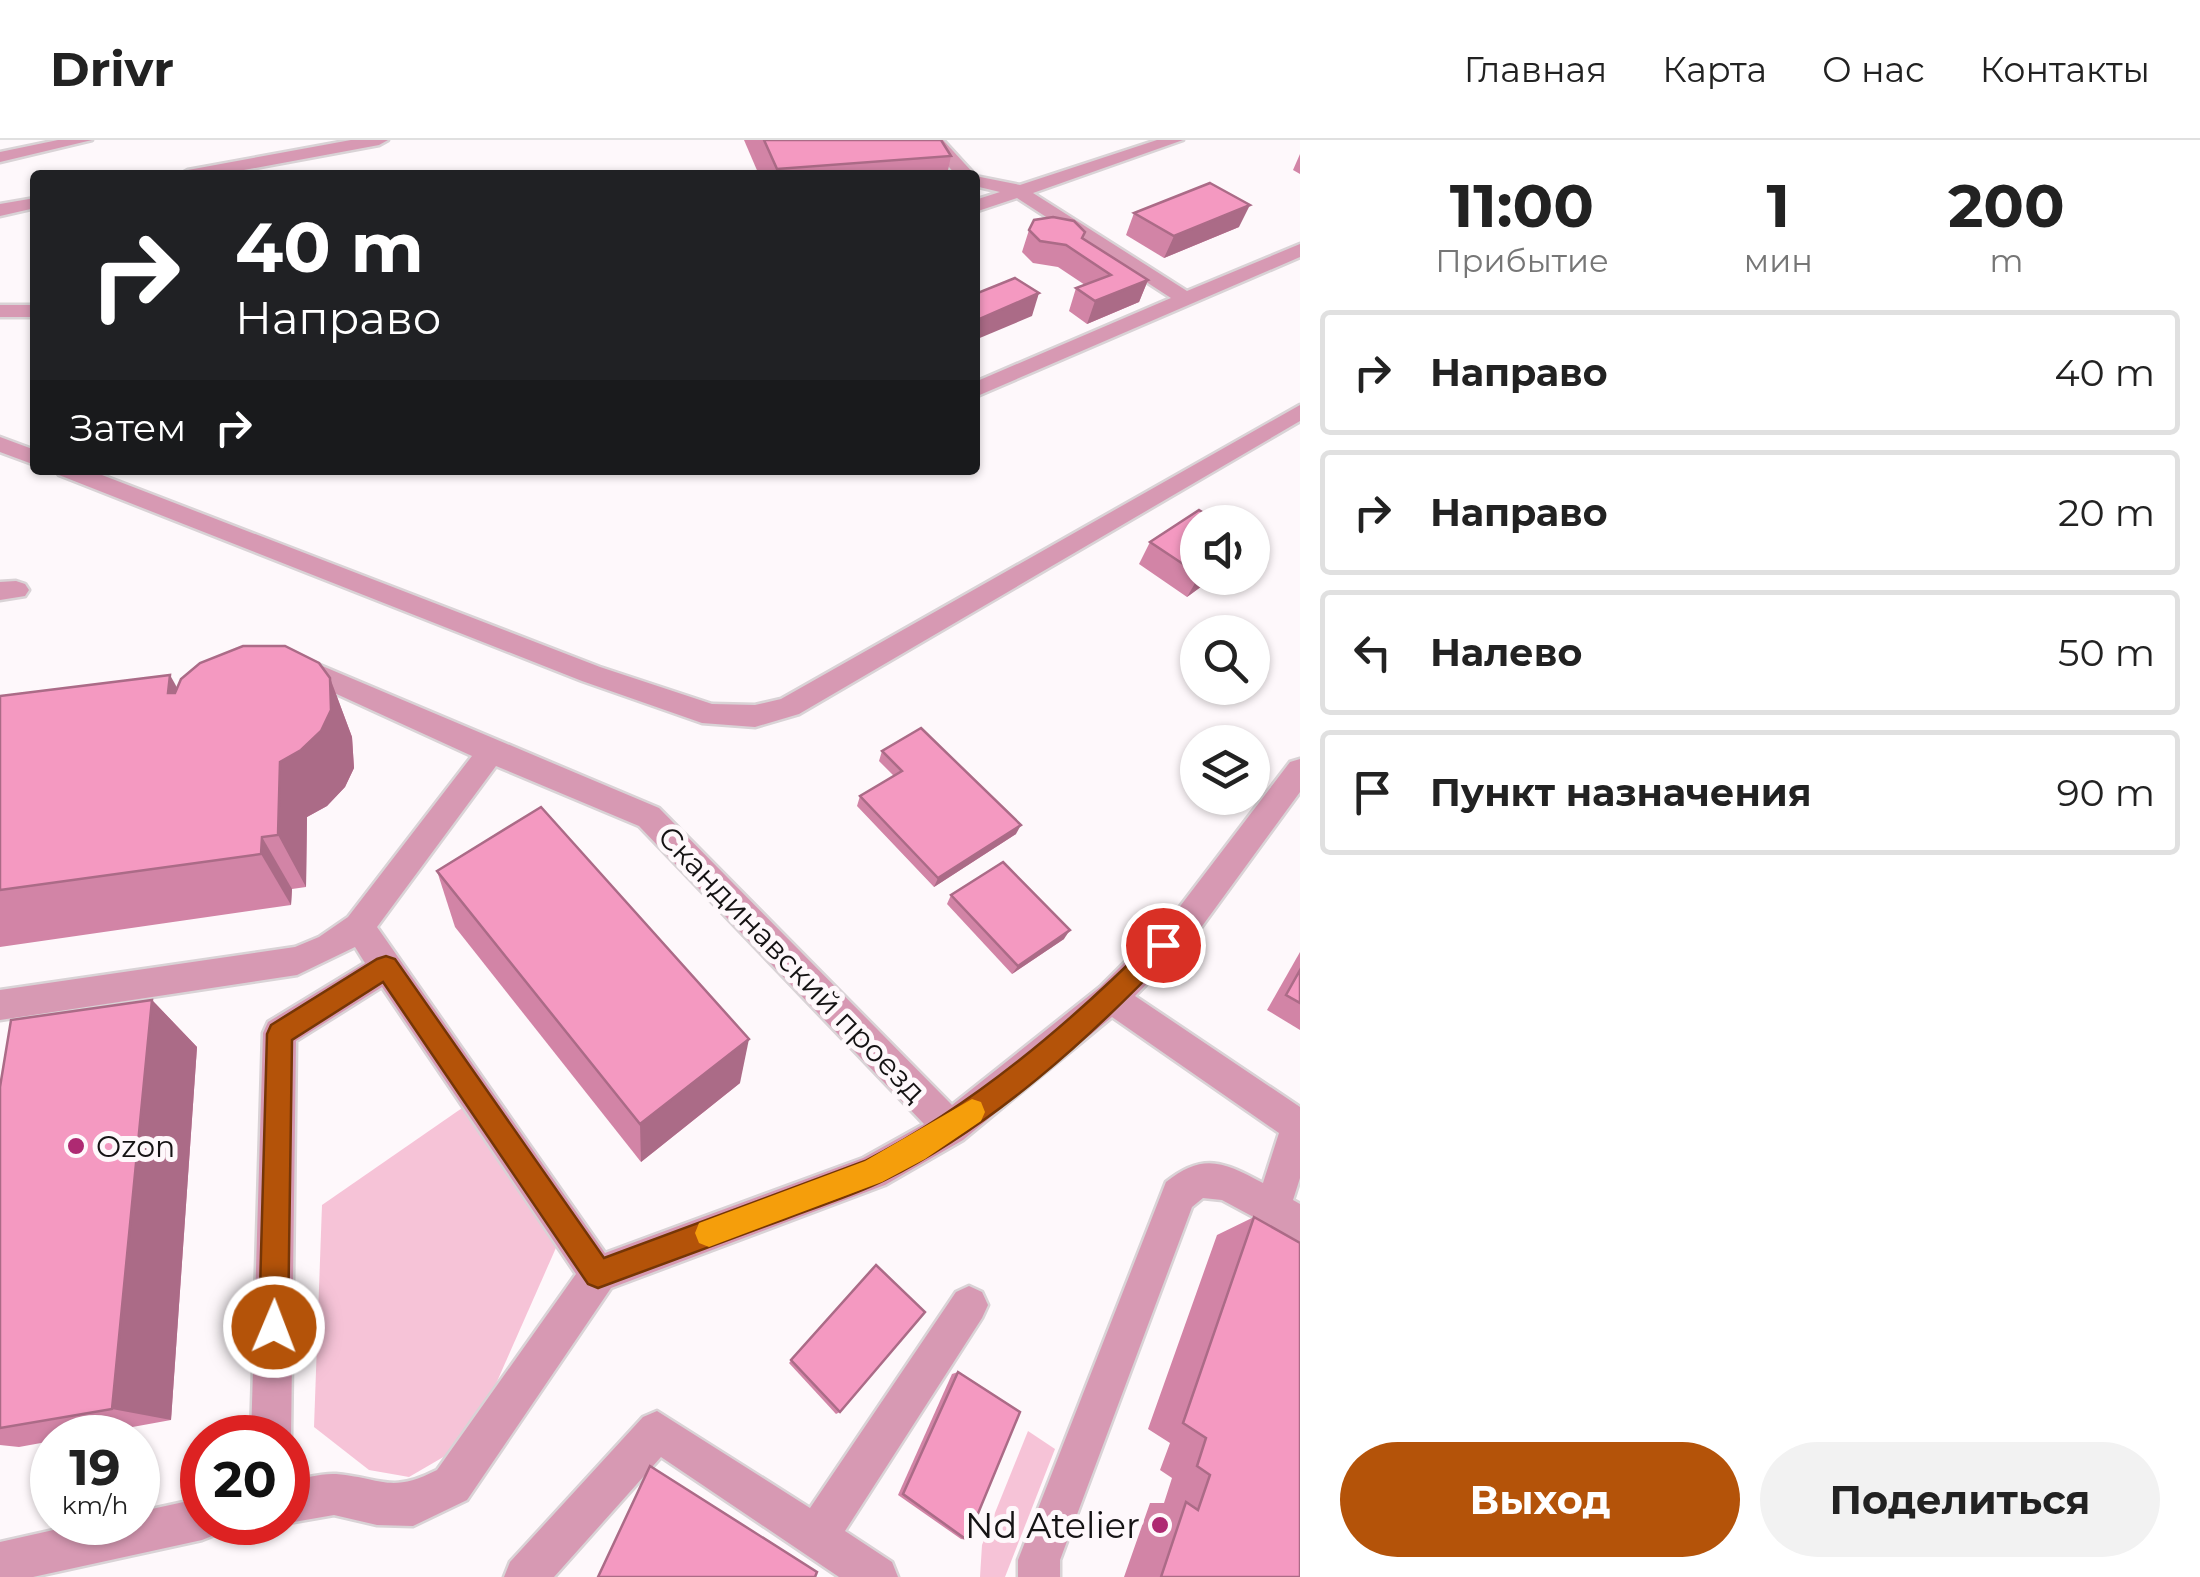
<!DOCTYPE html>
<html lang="ru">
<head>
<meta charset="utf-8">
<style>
	body { margin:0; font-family:Montserrat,sans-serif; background:#f2f2f2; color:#222; height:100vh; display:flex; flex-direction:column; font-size:38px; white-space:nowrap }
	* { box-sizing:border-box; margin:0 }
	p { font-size:32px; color:#767676 }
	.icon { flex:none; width:55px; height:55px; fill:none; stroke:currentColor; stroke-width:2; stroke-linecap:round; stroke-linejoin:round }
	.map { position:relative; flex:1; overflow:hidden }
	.side { display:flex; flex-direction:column; background:#fff; width:900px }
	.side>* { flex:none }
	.hud { position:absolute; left:30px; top:30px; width:950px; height:305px; border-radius:10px; box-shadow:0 2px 8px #0004; background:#202124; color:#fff; overflow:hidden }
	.buttons { position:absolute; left:1180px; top:365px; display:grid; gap:20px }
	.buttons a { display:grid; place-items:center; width:90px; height:90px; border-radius:50%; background:#fff; box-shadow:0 2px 8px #0004; font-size:50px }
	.speed { position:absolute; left:30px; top:1275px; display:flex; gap:20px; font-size:50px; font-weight:700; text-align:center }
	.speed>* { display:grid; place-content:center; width:130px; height:130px; border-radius:50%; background:#fff; box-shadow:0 2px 8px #0004; line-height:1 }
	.speed small { font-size:25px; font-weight:400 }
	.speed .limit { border:15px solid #d22; background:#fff; color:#111 }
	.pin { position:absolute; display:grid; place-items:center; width:85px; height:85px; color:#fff; margin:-42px; border:5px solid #fff; border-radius:50%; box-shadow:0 2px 10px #0007 }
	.me { position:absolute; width:110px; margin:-55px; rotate:1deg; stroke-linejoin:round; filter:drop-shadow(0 0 8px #0008) }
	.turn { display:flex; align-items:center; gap:35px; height:210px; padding:0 40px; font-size:45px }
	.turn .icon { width:130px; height:130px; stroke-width:2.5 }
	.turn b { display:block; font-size:70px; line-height:85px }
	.then { display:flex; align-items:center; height:95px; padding:0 40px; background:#0003; gap:20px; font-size:38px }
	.eta { display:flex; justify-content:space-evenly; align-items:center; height:170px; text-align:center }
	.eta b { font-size:60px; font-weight:700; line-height:70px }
	.cta { display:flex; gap:20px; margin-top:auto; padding:20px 40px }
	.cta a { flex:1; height:115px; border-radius:60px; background:#b45309; color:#fff; font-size:40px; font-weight:700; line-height:115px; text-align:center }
	.cta a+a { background:#f2f2f2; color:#222 }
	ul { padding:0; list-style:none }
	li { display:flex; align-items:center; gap:30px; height:125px; margin:0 20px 15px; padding:0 20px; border:5px solid #e0e0e0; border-radius:10px }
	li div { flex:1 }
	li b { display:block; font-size:38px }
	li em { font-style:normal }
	header { display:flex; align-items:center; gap:60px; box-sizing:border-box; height:140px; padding:0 50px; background:#fff; border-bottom:2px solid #e0e0e0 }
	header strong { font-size:48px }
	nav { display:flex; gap:55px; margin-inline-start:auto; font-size:35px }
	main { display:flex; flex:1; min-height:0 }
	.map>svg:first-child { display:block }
	.green { fill:#f6c3d7 }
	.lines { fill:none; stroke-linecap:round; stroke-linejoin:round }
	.minor-casing { stroke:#d9d3d6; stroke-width:5 }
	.minor { fill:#d799b3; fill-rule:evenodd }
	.wall { fill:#d284a6 }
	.shaded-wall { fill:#ab6b87 }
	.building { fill:#f499c1; stroke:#ab6b87; stroke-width:2.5 }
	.route { fill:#b45309; stroke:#753606; stroke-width:2.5 }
	.slow { fill:#f59e0b }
	.poi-dot { fill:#ae2a72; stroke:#fef8fb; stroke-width:4 }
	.labels { text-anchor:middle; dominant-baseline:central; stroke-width:10; stroke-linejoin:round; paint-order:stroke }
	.street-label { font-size:30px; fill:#151314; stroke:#fef8fb }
	.poi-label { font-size:30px; fill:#151314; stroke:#fef8fb; text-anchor:start }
	.near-poi-label { font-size:35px; fill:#151314; stroke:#fef8fb; text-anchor:end }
</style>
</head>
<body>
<header>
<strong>Drivr</strong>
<nav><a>Главная</a><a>Карта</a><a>О нас</a><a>Контакты</a></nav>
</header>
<main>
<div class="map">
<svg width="1300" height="1437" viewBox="0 0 1300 1437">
	<rect width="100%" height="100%" fill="#fef8fb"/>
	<g class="green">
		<path d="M465,966L559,1101L484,1271L452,1312L409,1337L369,1330L314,1287L322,1065Z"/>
		<path d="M1028,1291L1055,1309L1005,1437H980L982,1405Z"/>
	</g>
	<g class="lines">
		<g class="minor-casing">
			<g id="minor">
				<path d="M58,0H92L0,22V12Z"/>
				<path d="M351,0H388L379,5L217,35H179L188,30Z"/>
				<path d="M925,0H943L975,35H956Z"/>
				<path d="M1157,0H1183L1033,53L1187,151L1300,104V117L975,257V242L1171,158L1017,58L975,72V60L1000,52L975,46V36L1020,45Z"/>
				<path d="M35,58V68L0,76V64Z"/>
				<rect x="0" y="165" width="35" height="12"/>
				<path d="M1300,265V281L799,574L755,587L702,583L582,541L59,335L55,330H89L600,527L712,564L755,565L781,559Z"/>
				<path d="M0,297L35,310V325L0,312Z"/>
				<path d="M16,441L25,444L29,450L25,456L0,460V442Z"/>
				<path d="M308,520L659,668L952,965L1100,847L1178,769L1290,622L1300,619V652L1200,789L1135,856L1300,967V1038L1293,1060L1300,1064V1102L1222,1060L1203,1058L1192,1067L1060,1420V1437H1018V1420L1166,1042C1203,1012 1224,1022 1263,1043L1279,993L1112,877L963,1000L885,1045L611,1148L467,1360L413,1386L377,1385L334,1375L288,1383L287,1382L288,1341C303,1339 321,1333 336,1334C382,1338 390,1354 437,1330L576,1134L382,847L296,901L291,1298L288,1307V1298H251L263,893L268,882L365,823L355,807L297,835L0,880V850L295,807L319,797L348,777L472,616L306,540L286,539L282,532L286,525ZM496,626L639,686L924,984L863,1018L605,1113L377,787Z"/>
				<path d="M969,1146L982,1152L988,1165L982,1178L845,1391L892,1422L898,1437H839L661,1317L554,1437H504L510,1422L643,1277L657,1271L810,1368L956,1152Z"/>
				<path d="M202,1358V1382H221L217,1394L202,1400L33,1437H0V1402L89,1382H138V1372Z"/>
			</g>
		</g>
		<use href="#minor" class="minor"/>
	</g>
	<g class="wall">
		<path d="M744,0H941L951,16L947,35H759Z"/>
		<path d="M1300,14V34L1293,30Z"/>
		<path d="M1134,73L1239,87L1164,118L1126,95Z"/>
		<path d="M1029,90L1083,98L1148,140L1139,162L1087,184L1069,171L1076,148L1085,145L1058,127L1033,123L1022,112Z"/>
		<path d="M1198,382V438H1213L1187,457L1139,424L1150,402Z"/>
		<path d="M330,538L352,597L354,628L345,647L327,666L307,677L306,747L292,749L291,765L0,807V556L177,548Z"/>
		<path d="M882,611L1016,694L934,747L857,666L860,656L894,636L879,621Z"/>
		<path d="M437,731L740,943L641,1022L455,787Z"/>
		<path d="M951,755L1064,799L1012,834L947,764Z"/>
		<path d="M1300,812V890L1267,870Z"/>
		<path d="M152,860L197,907L171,1280L72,1298H52V1301L19,1307L0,1305V947Z"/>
		<path d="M1254,1077L1300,1437H1124L1150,1363H1164L1172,1338L1160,1330L1170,1303L1148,1289L1217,1095Z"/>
		<path d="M876,1125L840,1272L836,1274L789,1223Z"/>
		<path d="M958,1232L967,1400L961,1399L898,1355L952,1234Z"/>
	</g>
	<g class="shaded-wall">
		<path d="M1250,65L1239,87L1164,118L1174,96Z"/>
		<path d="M1148,140L1139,162L1087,184L1095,161Z"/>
		<path d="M1039,153L1032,176L975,200V181Z"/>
		<path d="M1198,438H1213L1187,457Z"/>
		<path d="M170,535L203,594L168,553Z"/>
		<path d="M330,538L352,597L354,628L345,647L327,666L307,677L306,747L278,695L280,622Z"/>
		<path d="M1021,685L1016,694L934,747L938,738Z"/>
		<path d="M262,697L292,749L291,765L261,714Z"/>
		<path d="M1070,790L1064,799L1012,834L1018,826Z"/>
		<path d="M152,860L197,907L171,1280L112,1269Z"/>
		<path d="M749,899L740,943L641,1022L640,984Z"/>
	</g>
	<g class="building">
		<path d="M764,0H941L951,16L777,29Z"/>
		<path d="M1210,43L1250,65L1174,96L1134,73Z"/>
		<path d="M1053,77L1074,81L1085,92L1082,98L1148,140L1095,161L1076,148L1111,135L1066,105L1040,101L1029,90L1034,80Z"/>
		<path d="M1015,138L1039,153L975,181V154Z"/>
		<path d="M1199,370L1218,382H1198V434L1150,402Z"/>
		<path d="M243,506H285L319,523L330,538L331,570L321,591L301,610L280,622L278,695L262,697L261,714L0,750V556L170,535L168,553H175L181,539L200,523Z"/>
		<path d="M921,588L1021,685L938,738L860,656L902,631L882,611Z"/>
		<path d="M541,667L749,899L640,984L437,731Z"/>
		<path d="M1003,722L1070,790L1018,826L951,755Z"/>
		<path d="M1300,830V863L1286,855Z"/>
		<path d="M152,860L112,1269L0,1288V947L11,880Z"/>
		<path d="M1254,1077L1300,1103V1437H1161L1186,1362L1198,1370L1210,1335L1197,1326L1206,1298L1183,1283Z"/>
		<path d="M876,1125L925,1172L840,1272L791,1220Z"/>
		<path d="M958,1232L1020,1272L967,1400L903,1354Z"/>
		<path d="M650,1326L817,1432L815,1437H598Z"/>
	</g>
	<path class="route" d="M1163,795L1171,798L1175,805L1171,813C1088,900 993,986 885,1040C853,1056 818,1066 785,1079C722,1102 660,1125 598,1148L588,1144L383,842L292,900L288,1187L284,1198L274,1202L263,1198L259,1187L267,894L271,885L377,819L386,816L395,819L604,1118L865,1021C974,965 1069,884 1155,798Z"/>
	<path class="slow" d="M972,959L981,962L985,972L981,981L925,1019L882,1042L709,1107L699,1103L695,1093L699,1083L865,1021Z"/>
	<g class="poi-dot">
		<circle cx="76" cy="1006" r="10"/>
		<circle cx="1160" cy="1385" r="10"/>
	</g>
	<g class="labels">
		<g class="street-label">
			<text transform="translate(792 824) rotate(46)">Скандинавский проезд</text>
		</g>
		<g class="poi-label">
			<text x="96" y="1006">Ozon</text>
		</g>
		<g class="near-poi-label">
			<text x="1140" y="1385">Nd Atelier</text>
		</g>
	</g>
</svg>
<div class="buttons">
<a><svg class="icon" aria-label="sound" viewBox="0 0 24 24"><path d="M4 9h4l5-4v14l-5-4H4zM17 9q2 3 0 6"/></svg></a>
<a><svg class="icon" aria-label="search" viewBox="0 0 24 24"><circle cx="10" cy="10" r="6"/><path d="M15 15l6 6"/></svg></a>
<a><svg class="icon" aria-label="layers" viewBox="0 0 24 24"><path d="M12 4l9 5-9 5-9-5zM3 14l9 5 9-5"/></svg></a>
</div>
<div class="speed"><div>19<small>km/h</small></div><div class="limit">20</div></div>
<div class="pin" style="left:1163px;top:805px;background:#d93025"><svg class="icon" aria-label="arrive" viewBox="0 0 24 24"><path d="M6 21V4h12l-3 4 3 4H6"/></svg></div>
<svg class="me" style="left:274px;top:1187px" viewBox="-20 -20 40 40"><circle r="17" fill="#b45309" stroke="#fff" stroke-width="3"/><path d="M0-11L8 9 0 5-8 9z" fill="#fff"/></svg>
<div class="hud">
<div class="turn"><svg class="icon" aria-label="right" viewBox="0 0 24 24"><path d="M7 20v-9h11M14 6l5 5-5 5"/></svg><div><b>40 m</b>Направо</div></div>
<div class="then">Затем<svg class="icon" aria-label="right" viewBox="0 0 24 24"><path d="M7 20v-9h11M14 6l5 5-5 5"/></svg></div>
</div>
</div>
<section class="side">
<div class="eta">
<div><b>11:00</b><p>Прибытие</p></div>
<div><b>1</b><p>мин</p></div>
<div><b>200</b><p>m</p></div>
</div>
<ul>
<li><svg class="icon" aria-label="right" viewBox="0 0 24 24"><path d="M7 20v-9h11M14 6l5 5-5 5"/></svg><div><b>Направо</b></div><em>40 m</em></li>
<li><svg class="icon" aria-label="right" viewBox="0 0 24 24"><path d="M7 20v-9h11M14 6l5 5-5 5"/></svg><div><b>Направо</b></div><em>20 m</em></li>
<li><svg class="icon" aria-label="left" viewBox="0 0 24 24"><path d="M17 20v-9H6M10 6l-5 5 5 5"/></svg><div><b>Налево</b></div><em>50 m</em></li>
<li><svg class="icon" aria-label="arrive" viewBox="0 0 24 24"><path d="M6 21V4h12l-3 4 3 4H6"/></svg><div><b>Пункт назначения</b></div><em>90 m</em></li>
</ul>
<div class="cta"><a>Выход</a><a>Поделиться</a></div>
</section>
</main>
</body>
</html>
